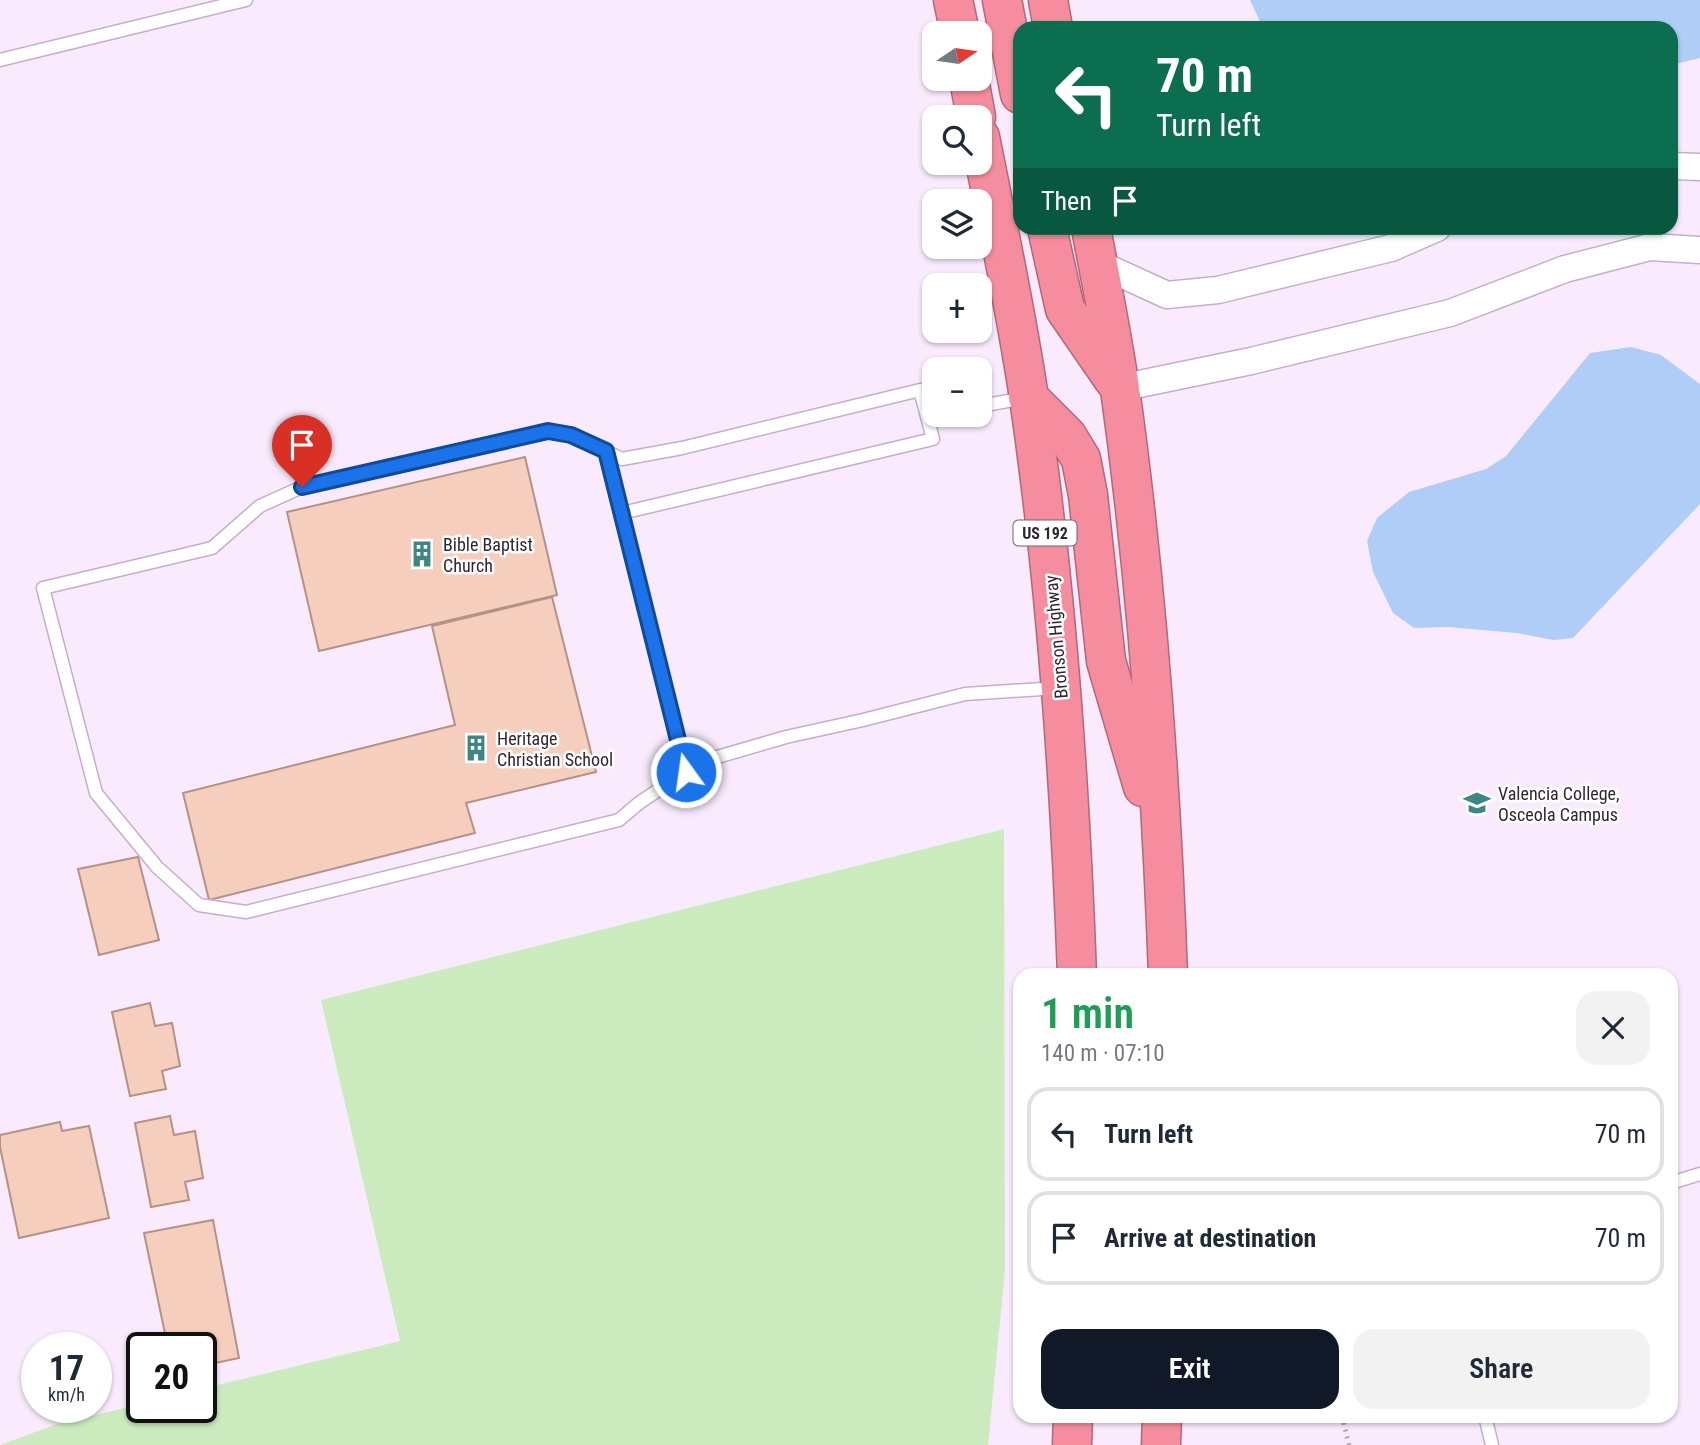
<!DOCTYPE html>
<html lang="en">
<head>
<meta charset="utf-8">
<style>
	body { margin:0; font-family:"Roboto Condensed",sans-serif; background:#f2f2f3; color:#1f2937; height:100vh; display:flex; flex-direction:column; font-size:26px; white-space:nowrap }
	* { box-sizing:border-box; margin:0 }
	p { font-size:23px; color:#747a83 }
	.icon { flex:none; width:38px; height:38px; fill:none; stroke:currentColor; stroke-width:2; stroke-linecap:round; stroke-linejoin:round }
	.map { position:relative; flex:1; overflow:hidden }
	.sheet { position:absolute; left:1013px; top:968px; width:665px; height:455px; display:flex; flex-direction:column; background:#fff; border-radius:21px; box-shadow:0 2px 5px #0004 }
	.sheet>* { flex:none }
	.top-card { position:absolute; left:1013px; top:21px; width:665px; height:214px; border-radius:21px; box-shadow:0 2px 5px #0004; background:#0b6e4f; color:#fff; overflow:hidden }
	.needle { width:46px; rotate:77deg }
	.fabs { position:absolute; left:922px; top:21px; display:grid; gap:14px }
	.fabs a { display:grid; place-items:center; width:70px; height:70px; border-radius:14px; background:#fff; box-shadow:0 2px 5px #0004; font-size:35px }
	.speed { position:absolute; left:21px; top:1332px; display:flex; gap:14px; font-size:35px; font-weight:700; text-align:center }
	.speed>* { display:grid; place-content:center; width:91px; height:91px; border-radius:50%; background:#fff; box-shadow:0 2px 5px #0004; line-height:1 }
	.speed small { font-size:18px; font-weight:400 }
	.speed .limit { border:4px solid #111; border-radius:10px; background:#fff; color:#111 }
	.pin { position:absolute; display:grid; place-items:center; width:60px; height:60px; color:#fff; margin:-72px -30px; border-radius:50% 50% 50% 0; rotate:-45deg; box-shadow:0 0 7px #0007 }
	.pin .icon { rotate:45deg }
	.me { position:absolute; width:77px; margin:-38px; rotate:346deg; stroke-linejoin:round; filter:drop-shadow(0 0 5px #0008) }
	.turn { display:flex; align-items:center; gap:24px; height:147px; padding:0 28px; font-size:32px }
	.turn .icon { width:91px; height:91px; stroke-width:2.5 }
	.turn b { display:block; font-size:49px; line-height:60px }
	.then { display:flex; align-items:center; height:66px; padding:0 28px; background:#0003; gap:14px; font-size:26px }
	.round { display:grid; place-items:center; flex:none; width:74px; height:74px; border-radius:21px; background:#f2f2f3 }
	.overview { display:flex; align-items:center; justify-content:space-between; height:119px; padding:0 28px }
	h1 { font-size:42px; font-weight:600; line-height:52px; color:#1e9e55 }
	.primary-button { display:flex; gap:14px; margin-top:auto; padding:14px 28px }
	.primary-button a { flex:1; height:80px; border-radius:21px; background:#111827; color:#fff; font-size:28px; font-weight:600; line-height:80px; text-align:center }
	.primary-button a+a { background:#f2f2f3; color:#1f2937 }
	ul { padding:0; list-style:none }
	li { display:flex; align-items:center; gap:21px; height:94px; margin:0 14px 10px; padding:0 14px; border:4px solid #e0e1e3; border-radius:21px }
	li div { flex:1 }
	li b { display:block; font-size:26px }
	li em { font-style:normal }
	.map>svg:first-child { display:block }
	.green { fill:#cbebbf }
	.water { fill:#b0cdf7 }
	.building { fill:#f6cebd; stroke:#b59283; stroke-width:2 }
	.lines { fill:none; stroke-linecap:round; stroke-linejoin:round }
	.lane-casing { stroke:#c5aecc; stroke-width:15 }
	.street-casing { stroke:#c5aecc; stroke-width:29 }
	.highway-casing { stroke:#b06978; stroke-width:41 }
	.path { stroke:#aea1b1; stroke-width:4.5; stroke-dasharray:2 5; stroke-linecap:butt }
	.lane { stroke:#fff; stroke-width:12 }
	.street { stroke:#fff; stroke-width:26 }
	.highway { stroke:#f68d9e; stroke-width:38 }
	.route-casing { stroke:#114b97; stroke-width:18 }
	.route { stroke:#1a73e8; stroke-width:12 }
	.labels { text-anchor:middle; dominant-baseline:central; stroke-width:5; stroke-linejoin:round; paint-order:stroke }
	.shield { fill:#fff; stroke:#6d676f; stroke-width:2 }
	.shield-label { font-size:16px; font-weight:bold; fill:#2f2631 }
	.poi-label { font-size:18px; fill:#2f2631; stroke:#fff; text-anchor:start }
	.street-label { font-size:18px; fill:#2f2631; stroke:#fff }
</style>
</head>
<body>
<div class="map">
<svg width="1700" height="1445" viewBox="0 0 1700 1445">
	<rect width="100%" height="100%" fill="#f9ebfd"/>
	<path class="green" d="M1004,829L1005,1270L988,1445H0L57,1424L142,1404V1407H201V1389L400,1341L321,1000Z"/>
	<g class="water">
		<path d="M1250,0H1700V58L1671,65V28H1263Z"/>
		<path d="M1631,347L1661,355L1700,384V504L1573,638L1554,640L1516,633L1448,627L1414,628L1393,613L1373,572L1367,541L1377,518L1409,492L1486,469L1506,456L1590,353Z"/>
	</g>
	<g class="building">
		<path d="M525,457L557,595L319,651L287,512Z"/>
		<path d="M552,597L596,772L466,803L475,833L209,900L183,793L455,725L432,626Z"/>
		<path d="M138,857L159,940L99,955L78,869Z"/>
		<path d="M150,1003L155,1026L172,1023L180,1066L162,1071L166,1089L130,1096L112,1012Z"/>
		<path d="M170,1116L174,1135L195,1131L203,1178L185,1182L189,1200L151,1207L135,1123Z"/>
		<path d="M60,1122L62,1131L89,1126L109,1218L19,1238L0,1147V1135Z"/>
		<path d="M213,1220L239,1358L201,1366V1348H168L144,1233Z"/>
	</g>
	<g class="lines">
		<g class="lane-casing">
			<g id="lane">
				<path d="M0,60L246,0"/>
				<path d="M980,406L1025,398"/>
				<path d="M606,451L622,513"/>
				<path d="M686,772L622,513L933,439L920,390L682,448L622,459L571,435L548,431L302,487L260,506L212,548L43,588L96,793L157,867L199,905L246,912L619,820L639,803L700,762L786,737L863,720L965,694L1057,688"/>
				<path d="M1671,1183L1700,1174"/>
				<path d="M1485,1416L1492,1445"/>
			</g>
		</g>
		<g class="street-casing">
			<g id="street">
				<path d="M1671,166L1700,167"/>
				<path d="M1097,263L1167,295L1218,290L1391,248L1437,228"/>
				<path d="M1120,388L1251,361L1450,313L1565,269L1650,247L1700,250"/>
			</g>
		</g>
		<g class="highway-casing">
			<g id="highway">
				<path d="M953,0L960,33"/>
				<path d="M1002,0L1020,94"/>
				<path d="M1048,0L1053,28"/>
				<path d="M969,79L976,117"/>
				<path d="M980,137C997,223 1016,310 1029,398C1057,589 1070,782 1077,975"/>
				<path d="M1047,228L1065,309L1114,380"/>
				<path d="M1091,228C1101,281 1112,335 1120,389C1147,583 1161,779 1168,975"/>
				<path d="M1028,397L1067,436L1081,459L1088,495L1106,661L1143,787"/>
				<path d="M1072,1445L1073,1416"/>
				<path d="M1161,1445L1162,1416"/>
			</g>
		</g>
		<path class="path" d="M1342,1416L1349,1445"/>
		<use href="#lane" class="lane"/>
		<use href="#street" class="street"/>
		<use href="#highway" class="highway"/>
	</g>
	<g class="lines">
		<g class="route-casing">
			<path id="route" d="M302,487L548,431L571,435L606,451L686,772"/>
		</g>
		<use href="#route" class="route"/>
	</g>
	<defs>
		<g id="building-bare" transform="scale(2.1)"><path d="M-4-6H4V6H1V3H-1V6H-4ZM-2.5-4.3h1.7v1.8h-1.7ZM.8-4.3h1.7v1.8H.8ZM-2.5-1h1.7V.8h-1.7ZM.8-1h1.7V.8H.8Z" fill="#3e8683" stroke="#fff" stroke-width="2.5" paint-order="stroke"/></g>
		<g id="university-bare" transform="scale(2.1)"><path d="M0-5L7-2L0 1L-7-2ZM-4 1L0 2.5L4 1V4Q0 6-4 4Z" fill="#3e8683" stroke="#fff" stroke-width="2.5" paint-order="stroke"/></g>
	</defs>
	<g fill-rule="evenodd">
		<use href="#building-bare" x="422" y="554"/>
		<use href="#building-bare" x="476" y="748"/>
		<use href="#university-bare" x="1477" y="803"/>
	</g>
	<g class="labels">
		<rect class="shield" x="1013.5" y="520.5" width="63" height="25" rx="5"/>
		<g class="shield-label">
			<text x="1045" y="533">US 192</text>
		</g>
		<g class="poi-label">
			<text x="443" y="544">Bible Baptist<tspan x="443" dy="21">Church</tspan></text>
			<text x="497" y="738">Heritage<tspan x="497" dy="21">Christian School</tspan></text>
			<text x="1498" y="793">Valencia College,<tspan x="1498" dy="21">Osceola Campus</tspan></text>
		</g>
		<g class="street-label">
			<text transform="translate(1056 637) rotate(-95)">Bronson Highway</text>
		</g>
	</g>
</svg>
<div class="fabs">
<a><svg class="needle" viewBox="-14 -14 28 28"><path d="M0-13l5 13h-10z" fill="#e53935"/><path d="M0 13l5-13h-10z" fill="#747a83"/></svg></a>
<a><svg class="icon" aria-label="search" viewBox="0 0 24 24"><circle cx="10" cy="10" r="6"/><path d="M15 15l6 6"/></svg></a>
<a><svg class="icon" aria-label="layers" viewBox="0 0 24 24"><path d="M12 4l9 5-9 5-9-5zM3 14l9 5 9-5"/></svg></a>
<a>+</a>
<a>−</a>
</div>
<div class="speed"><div>17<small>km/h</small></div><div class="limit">20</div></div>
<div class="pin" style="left:302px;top:487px;background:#d93025"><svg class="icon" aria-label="arrive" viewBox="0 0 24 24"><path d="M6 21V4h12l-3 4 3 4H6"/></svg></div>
<svg class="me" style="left:686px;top:772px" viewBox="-20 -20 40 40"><circle r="17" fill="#1a73e8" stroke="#fff" stroke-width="3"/><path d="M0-11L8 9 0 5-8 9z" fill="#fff"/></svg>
<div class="top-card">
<div class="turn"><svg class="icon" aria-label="left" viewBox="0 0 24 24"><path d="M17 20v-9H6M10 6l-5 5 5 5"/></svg><div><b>70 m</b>Turn left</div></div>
<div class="then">Then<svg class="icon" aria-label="arrive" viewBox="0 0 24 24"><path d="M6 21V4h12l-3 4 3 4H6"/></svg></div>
</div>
<section class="sheet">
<div class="overview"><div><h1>1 min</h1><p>140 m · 07:10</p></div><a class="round"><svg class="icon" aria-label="close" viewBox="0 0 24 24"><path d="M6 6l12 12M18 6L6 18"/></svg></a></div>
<ul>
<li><svg class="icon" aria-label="left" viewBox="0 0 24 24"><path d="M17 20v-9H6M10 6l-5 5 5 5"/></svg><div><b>Turn left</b></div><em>70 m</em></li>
<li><svg class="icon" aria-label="arrive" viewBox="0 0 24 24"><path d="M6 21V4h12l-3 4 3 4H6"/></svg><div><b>Arrive at destination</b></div><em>70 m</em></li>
</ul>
<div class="primary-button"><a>Exit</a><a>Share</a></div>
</section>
</div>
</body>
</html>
